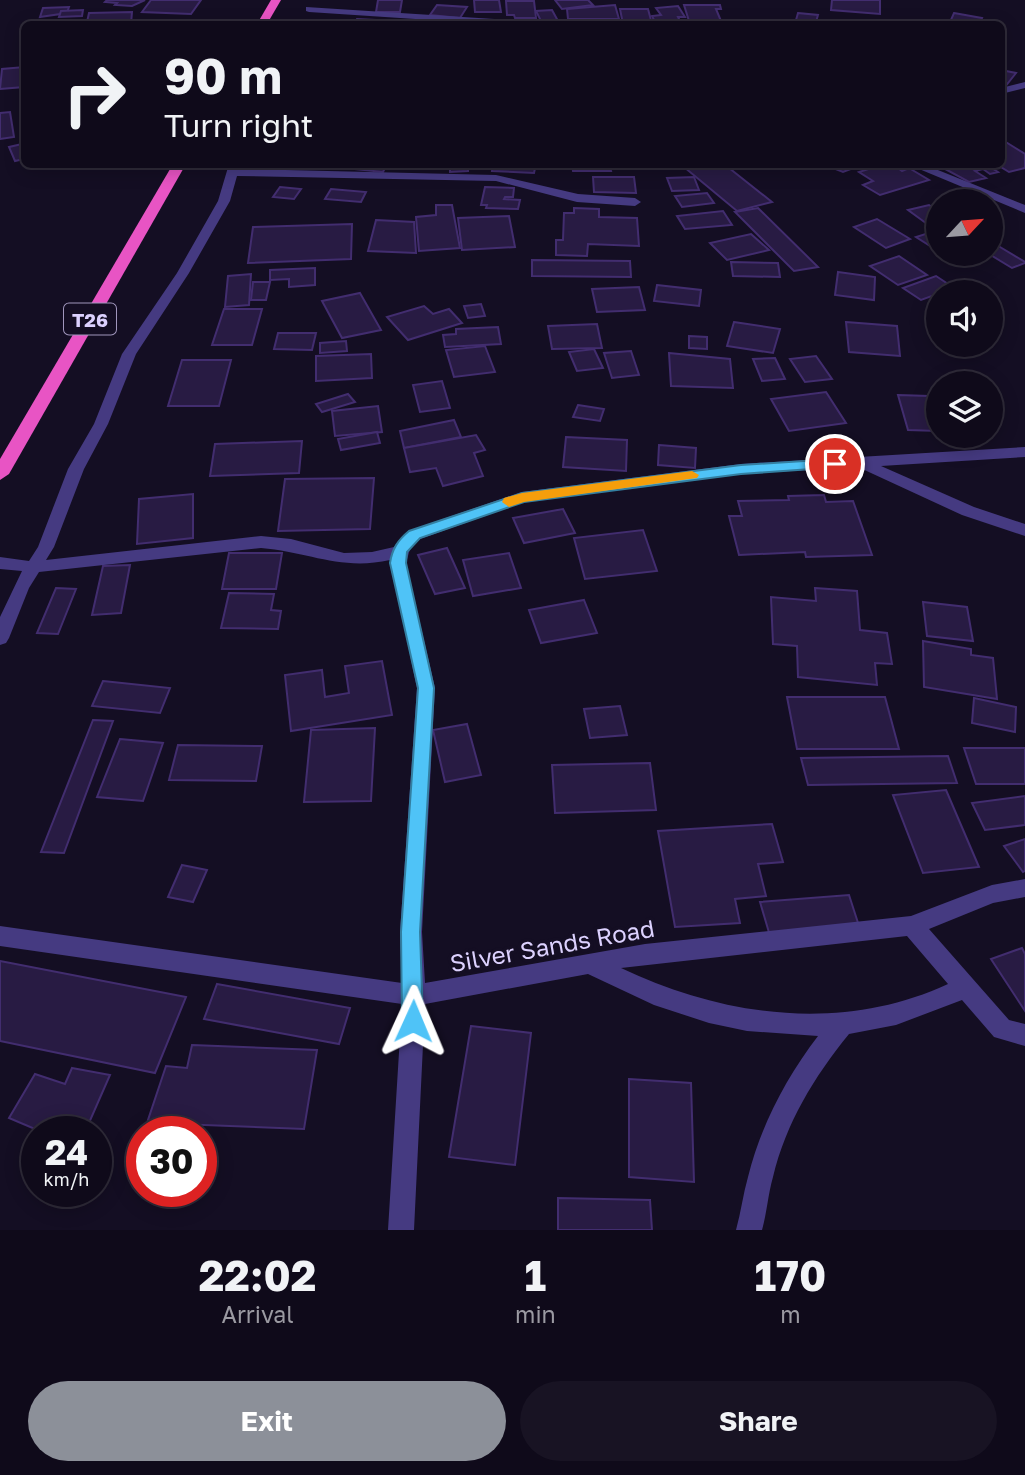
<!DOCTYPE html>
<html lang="en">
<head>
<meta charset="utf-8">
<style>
	body { margin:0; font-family:"Golos Text",sans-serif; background:#181323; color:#f1f3f6; height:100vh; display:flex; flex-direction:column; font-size:26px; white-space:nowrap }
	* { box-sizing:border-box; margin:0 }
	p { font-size:23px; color:#9b9aa2 }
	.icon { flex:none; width:38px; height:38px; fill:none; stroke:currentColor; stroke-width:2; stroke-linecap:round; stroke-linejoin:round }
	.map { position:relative; height:1230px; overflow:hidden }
	.sheet { display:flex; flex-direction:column; background:#0f0a1a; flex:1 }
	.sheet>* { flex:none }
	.top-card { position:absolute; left:21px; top:21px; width:984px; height:147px; border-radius:10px; box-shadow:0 4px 18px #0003,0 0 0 2px #2f2b39; background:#0f0a1a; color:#f1f3f6; overflow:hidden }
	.needle { width:46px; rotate:64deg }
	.controls { position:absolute; left:926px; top:189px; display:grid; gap:14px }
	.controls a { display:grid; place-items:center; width:77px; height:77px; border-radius:50%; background:#0f0a1a; box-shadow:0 4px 18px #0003,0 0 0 2px #2f2b39; font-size:35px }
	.speed { position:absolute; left:21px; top:1116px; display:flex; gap:14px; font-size:35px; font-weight:700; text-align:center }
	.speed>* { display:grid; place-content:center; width:91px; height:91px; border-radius:50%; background:#0f0a1a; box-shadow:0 4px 18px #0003,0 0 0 2px #2f2b39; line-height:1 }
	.speed small { font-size:18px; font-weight:400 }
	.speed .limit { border:10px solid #d22; background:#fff; color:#111 }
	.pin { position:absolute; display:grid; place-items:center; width:60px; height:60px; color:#fff; margin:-30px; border:4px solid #fff; border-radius:50%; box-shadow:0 2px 7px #0007 }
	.me { position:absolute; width:77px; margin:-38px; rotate:1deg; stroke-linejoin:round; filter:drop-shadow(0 0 5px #0008) }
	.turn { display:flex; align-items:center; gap:24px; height:147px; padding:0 28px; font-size:32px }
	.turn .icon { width:91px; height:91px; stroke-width:2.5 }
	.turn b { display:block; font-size:49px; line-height:60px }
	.eta { display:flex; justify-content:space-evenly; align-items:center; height:119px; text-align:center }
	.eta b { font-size:42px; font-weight:700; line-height:49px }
	.primary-button { display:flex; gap:14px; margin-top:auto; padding:14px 28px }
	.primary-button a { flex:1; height:80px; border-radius:42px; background:#8c9099; color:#fff; font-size:28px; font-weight:700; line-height:80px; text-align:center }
	.primary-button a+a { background:#181323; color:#f1f3f6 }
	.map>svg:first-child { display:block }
	.building { fill:#281b43; stroke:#422d6f; stroke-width:2 }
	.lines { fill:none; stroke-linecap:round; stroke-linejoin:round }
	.minor { fill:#453a81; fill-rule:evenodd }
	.trunk { fill:#e854c4; fill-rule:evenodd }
	.route { fill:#4fc3f7; stroke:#337fa1; stroke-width:2 }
	.slow { fill:#f59e0b }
	.labels { text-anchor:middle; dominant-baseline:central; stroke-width:7; stroke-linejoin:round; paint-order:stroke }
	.shield { fill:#140e23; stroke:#a096bc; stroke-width:2 }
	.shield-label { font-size:19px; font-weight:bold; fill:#dcd1fe }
	.near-street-label { font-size:24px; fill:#dcd1fe; stroke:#140e23 }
</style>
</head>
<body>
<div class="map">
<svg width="1025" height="1230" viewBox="0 0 1025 1230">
	<rect width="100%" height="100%" fill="#140e23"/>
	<g class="building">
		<path d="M107,0H145L132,6L115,5L117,3L105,2Z"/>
		<path d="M151,0H201L191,14L142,12Z"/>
		<path d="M378,0H402L400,12H376Z"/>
		<path d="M474,0H499L501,12H475Z"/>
		<path d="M555,0H588L593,5L562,9Z"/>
		<path d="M832,0H880V14L831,10Z"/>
		<path d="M506,1H534L536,18H515L514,15H507Z"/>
		<path d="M437,5L467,7L460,18L430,15Z"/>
		<path d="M615,5L619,19H568L567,9Z"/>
		<path d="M684,5H720L721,9H716L721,21H689Z"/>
		<path d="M678,6L685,17H678L680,21L655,22L652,16L661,15L656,8Z"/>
		<path d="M69,7L67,13L40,17L43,8Z"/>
		<path d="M620,9H648L652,24H623Z"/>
		<path d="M83,10L82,16L59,17L61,11Z"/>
		<path d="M552,10L558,21L542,23L536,11Z"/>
		<path d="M132,12L131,24H92L93,22H87L89,13Z"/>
		<path d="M798,13L818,15L816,22L796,20Z"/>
		<path d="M954,13L982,18L980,22L997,24L950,22Z"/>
		<path d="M357,19L394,21L392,24H394H354Z"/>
		<path d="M24,67V87L0,89L2,69Z"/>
		<path d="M1001,70L1016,73L1004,88L1001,87Z"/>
		<path d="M10,112L14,137L0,139V113Z"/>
		<path d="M1001,139L1025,154V168L1009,172L996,164H1001Z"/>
		<path d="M22,144L24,159L15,161L9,147Z"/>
		<path d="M336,164H387L383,172L334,167Z"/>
		<path d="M405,164H468V171L450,172V165Z"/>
		<path d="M493,164H536L534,173L492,171Z"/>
		<path d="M572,164H609L611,171H573Z"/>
		<path d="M695,164H724L772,202L737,211L684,167Z"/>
		<path d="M823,164H864L843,172Z"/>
		<path d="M884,164H893L902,171L909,168L929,180L880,195L863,185L873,181L859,172Z"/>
		<path d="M936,164H992L994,166L990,167L998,172L990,174L983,169L975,171L986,178L969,182Z"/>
		<path d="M593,177H634L636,193L594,192Z"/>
		<path d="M694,177L699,190L672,191L667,178Z"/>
		<path d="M280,187L301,189L294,199L273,197Z"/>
		<path d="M485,187L514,188L513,197H505L504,199L520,200L518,209L486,208L487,205H481Z"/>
		<path d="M331,189L366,192L361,202L325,199Z"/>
		<path d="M707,193L714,203L682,207L675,196Z"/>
		<path d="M436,205H452L460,248L419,251L416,217L436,215Z"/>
		<path d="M929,205L938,211V228L934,229L908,210Z"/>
		<path d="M574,208L599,209V217L637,218L639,246L588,244L587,256L556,255V240H563L564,213H574Z"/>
		<path d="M758,208L818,267L794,271L735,212Z"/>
		<path d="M723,211L732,225L685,229L677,216Z"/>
		<path d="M509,216L515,247L462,250L458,218Z"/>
		<path d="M877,219L910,239L886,248L854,227Z"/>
		<path d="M376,220L414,222L416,253L368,251Z"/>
		<path d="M352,224L351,259L248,263L253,227Z"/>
		<path d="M938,230V251L916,237Z"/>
		<path d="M751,234L769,250L727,260L710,243Z"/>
		<path d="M995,244L1025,262V263L1012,268L989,254L990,246Z"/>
		<path d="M899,256L927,275L898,285L870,266Z"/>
		<path d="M532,260L630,261L631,277L532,276Z"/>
		<path d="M731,262L778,263L780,277L733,276Z"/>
		<path d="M315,268V285L289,287V279L270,280V270Z"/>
		<path d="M838,272L875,277L874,300L835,295Z"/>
		<path d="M251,274L249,305L225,307L228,276Z"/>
		<path d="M936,276L954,288L921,300L903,288Z"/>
		<path d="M253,282H270L266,300H251Z"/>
		<path d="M657,285L701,290L699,306L654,301Z"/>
		<path d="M639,287L645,310L597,312L592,289Z"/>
		<path d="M360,293L381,330L342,338L322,301Z"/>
		<path d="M931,299L938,300V326L932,325Z"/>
		<path d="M481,304L485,316L468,318L464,306Z"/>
		<path d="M424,306L433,314L449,309L462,323L408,340L387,317Z"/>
		<path d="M224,309H262L252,345H212Z"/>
		<path d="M734,322L780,329L773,353L727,346Z"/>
		<path d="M846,322L897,326L900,356L849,352Z"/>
		<path d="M597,324L602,348L552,349L548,326Z"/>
		<path d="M498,327L501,344L445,347L443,335L456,334V329Z"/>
		<path d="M278,333H316L312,350L274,349Z"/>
		<path d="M689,336L707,337V349L689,348Z"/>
		<path d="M346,341L347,351L320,353V343Z"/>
		<path d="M485,346L495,372L454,377L446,350Z"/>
		<path d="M594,349L603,368L577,371L569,352Z"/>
		<path d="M631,351L639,375L612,378L604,353Z"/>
		<path d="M669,353L730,359L733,388L671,386Z"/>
		<path d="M371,354L372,378L316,381V356Z"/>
		<path d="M816,356L832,379L805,382L790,359Z"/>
		<path d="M775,358L785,379L762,381L753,359Z"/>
		<path d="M182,360H231L219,406H168Z"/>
		<path d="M442,381L450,408L420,412L413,385Z"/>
		<path d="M826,392L846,423L789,431L771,399Z"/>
		<path d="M348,394L355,402L322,412L316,404Z"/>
		<path d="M898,395L929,396L938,431L908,430Z"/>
		<path d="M578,405L604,409L600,421L573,417Z"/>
		<path d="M378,406L382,432L335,436L332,411Z"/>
		<path d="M454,420L461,437L404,448L400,431Z"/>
		<path d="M377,432L380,443L341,450L338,439Z"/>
		<path d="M476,435L485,450L474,453L483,476L443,486L436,468L410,472L404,448Z"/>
		<path d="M566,437L627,440L626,471L563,467Z"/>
		<path d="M302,441L299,473L210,476L215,444Z"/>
		<path d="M659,445L696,448L695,468L658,465Z"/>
		<path d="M374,478L370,529L278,531L285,479Z"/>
		<path d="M193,494V538L137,544L139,499Z"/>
		<path d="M824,495L826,502L853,501L872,555L806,557L805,552L739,555L729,516H742L738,501L789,500L788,496Z"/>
		<path d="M563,509L575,533L524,543L513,518Z"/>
		<path d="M643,530L657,571L585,579L574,538Z"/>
		<path d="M447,548L465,588L435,594L418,555Z"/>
		<path d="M229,553H282L276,589H222Z"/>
		<path d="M509,553L521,588L473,596L463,560Z"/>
		<path d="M130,565L121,613L92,615L103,566Z"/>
		<path d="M56,588L76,589L58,634L37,633Z"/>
		<path d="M815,588L857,591L860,630L887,633L892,664L875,663L877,685L798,677L797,646L773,644L771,597L816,601Z"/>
		<path d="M229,593L274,594L271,610L281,611L278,629L221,628Z"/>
		<path d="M584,600L597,633L541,643L529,610Z"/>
		<path d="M923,602L967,607L973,641L927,636Z"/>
		<path d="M923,641L971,649V655L993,658L997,699L924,687Z"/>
		<path d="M382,661L392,715L291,731L285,675L322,670L325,697L349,693L345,666Z"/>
		<path d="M103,681L170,688L160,713L92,706Z"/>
		<path d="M787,697H885L899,749H797Z"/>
		<path d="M974,698L1016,707L1015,732L972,723Z"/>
		<path d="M620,706L627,735L590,738L584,709Z"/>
		<path d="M93,720L113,721L64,853L41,852Z"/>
		<path d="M467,724L481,775L445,782L433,730Z"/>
		<path d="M375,728L371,801L304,802L311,730Z"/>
		<path d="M120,739L163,743L143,801L97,797Z"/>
		<path d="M178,745L262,746L256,781L169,780Z"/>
		<path d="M964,748H1025V784H976Z"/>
		<path d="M948,756L957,783L808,785L801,758Z"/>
		<path d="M650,763L656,810L555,813L552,765Z"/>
		<path d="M946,790L979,867L923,873L893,795Z"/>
		<path d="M1025,796V825L985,830L972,803Z"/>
		<path d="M772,824L783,862L758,864L766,896L735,899L740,923L675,927L658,831Z"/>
		<path d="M1025,839V871L1023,872L1004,846Z"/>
		<path d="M182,865L207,870L193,902L168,897Z"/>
		<path d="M849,895L860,929L770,936L760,902Z"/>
		<path d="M1022,948L1025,954V1011L991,959Z"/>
		<path d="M0,961L186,997L155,1073L0,1041Z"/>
		<path d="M217,984L350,1008L339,1044L204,1019Z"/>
		<path d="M471,1026L531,1033L515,1165L449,1157Z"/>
		<path d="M192,1045L317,1050L304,1129L178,1124L148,1120L166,1066L187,1068Z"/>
		<path d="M72,1068L110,1075L85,1132H42L9,1118L35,1074L65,1084Z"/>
		<path d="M629,1079L691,1083L694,1182L629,1177Z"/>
		<path d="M558,1198L650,1200L652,1230H558Z"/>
	</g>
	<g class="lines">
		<g class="minor">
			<path d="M306,7L525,21L530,24H491L309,12L306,11Z"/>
			<path d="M1025,82V88L1001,94V88Z"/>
			<path d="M229,164H241L239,169L496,175L578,194L635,198L641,202L635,206L577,202L496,181L237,176L230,201L189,273L136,354L108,424L84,469L54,547L46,560L261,536L291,539L344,553L372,552L394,547L408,531L522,492L741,464L1025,447V457L881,466L974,507L1025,524V536L962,515L858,467L741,474L524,502L420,539L410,549L406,563L435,688L422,932L425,983L645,944L911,916L992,885L1025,879V897L993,903L929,929L1009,1020L1025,1024V1046L994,1037L962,1000L896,1025L849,1034C814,1077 786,1123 773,1177C768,1194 767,1212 762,1230H736C741,1212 743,1194 748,1177C761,1125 786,1078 818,1036L747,1031L709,1023L654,1005L588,974L425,1004L414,1230H388L402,1004L0,946V926L402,983L400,932L417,688L390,560C341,571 309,552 261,548L39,572L29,588L9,638L6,643L0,645V617L22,571L0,569V557L29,561L38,547L68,469L94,424L122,354L177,273L218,201ZM907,936L948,984C842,1033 724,1017 621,968Z"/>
			<path d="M907,164H923L1025,205V213Z"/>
		</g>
		<g class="trunk">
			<path d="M271,0H281L267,24H257Z"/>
			<path d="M173,164H186L9,474L0,480V459Z"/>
		</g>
	</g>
	<path class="route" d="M835,459L842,464L840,467L741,474L524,502L420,538L407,552L406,563L434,688L420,932L423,1021L420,1028L413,1031L405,1028L402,1021L401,932L418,688L390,563C392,549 398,540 409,531L522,493L741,465Z"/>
	<path class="slow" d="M692,471L699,475L697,478L524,502L509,507L502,502L504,498L522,493Z"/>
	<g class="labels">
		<rect class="shield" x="64" y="303.5" width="52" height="31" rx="5"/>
		<g class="shield-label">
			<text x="90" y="319">T26</text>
		</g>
		<g class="near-street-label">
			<text transform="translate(552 945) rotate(-10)">Silver Sands Road</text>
		</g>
	</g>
</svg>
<div class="controls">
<a><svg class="needle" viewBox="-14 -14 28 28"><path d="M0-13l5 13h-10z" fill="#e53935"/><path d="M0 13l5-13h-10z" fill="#9b9aa2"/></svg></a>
<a><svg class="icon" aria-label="sound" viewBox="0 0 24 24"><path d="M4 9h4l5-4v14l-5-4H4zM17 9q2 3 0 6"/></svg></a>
<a><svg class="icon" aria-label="layers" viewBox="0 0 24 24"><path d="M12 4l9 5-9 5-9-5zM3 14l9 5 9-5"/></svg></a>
</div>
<div class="speed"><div>24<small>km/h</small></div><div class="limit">30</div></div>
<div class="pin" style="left:835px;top:464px;background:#d93025"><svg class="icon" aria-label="arrive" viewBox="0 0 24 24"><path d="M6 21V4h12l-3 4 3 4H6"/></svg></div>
<svg class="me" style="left:413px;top:1021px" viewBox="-20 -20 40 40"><path d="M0-17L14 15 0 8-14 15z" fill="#4fc3f7" stroke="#fff" stroke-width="4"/></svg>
<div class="top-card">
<div class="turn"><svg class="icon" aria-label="right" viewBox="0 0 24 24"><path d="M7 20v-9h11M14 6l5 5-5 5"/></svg><div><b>90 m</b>Turn right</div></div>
</div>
</div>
<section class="sheet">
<div class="eta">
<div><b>22:02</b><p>Arrival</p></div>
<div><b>1</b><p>min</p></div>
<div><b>170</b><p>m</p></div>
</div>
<div class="primary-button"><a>Exit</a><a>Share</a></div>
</section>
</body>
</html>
